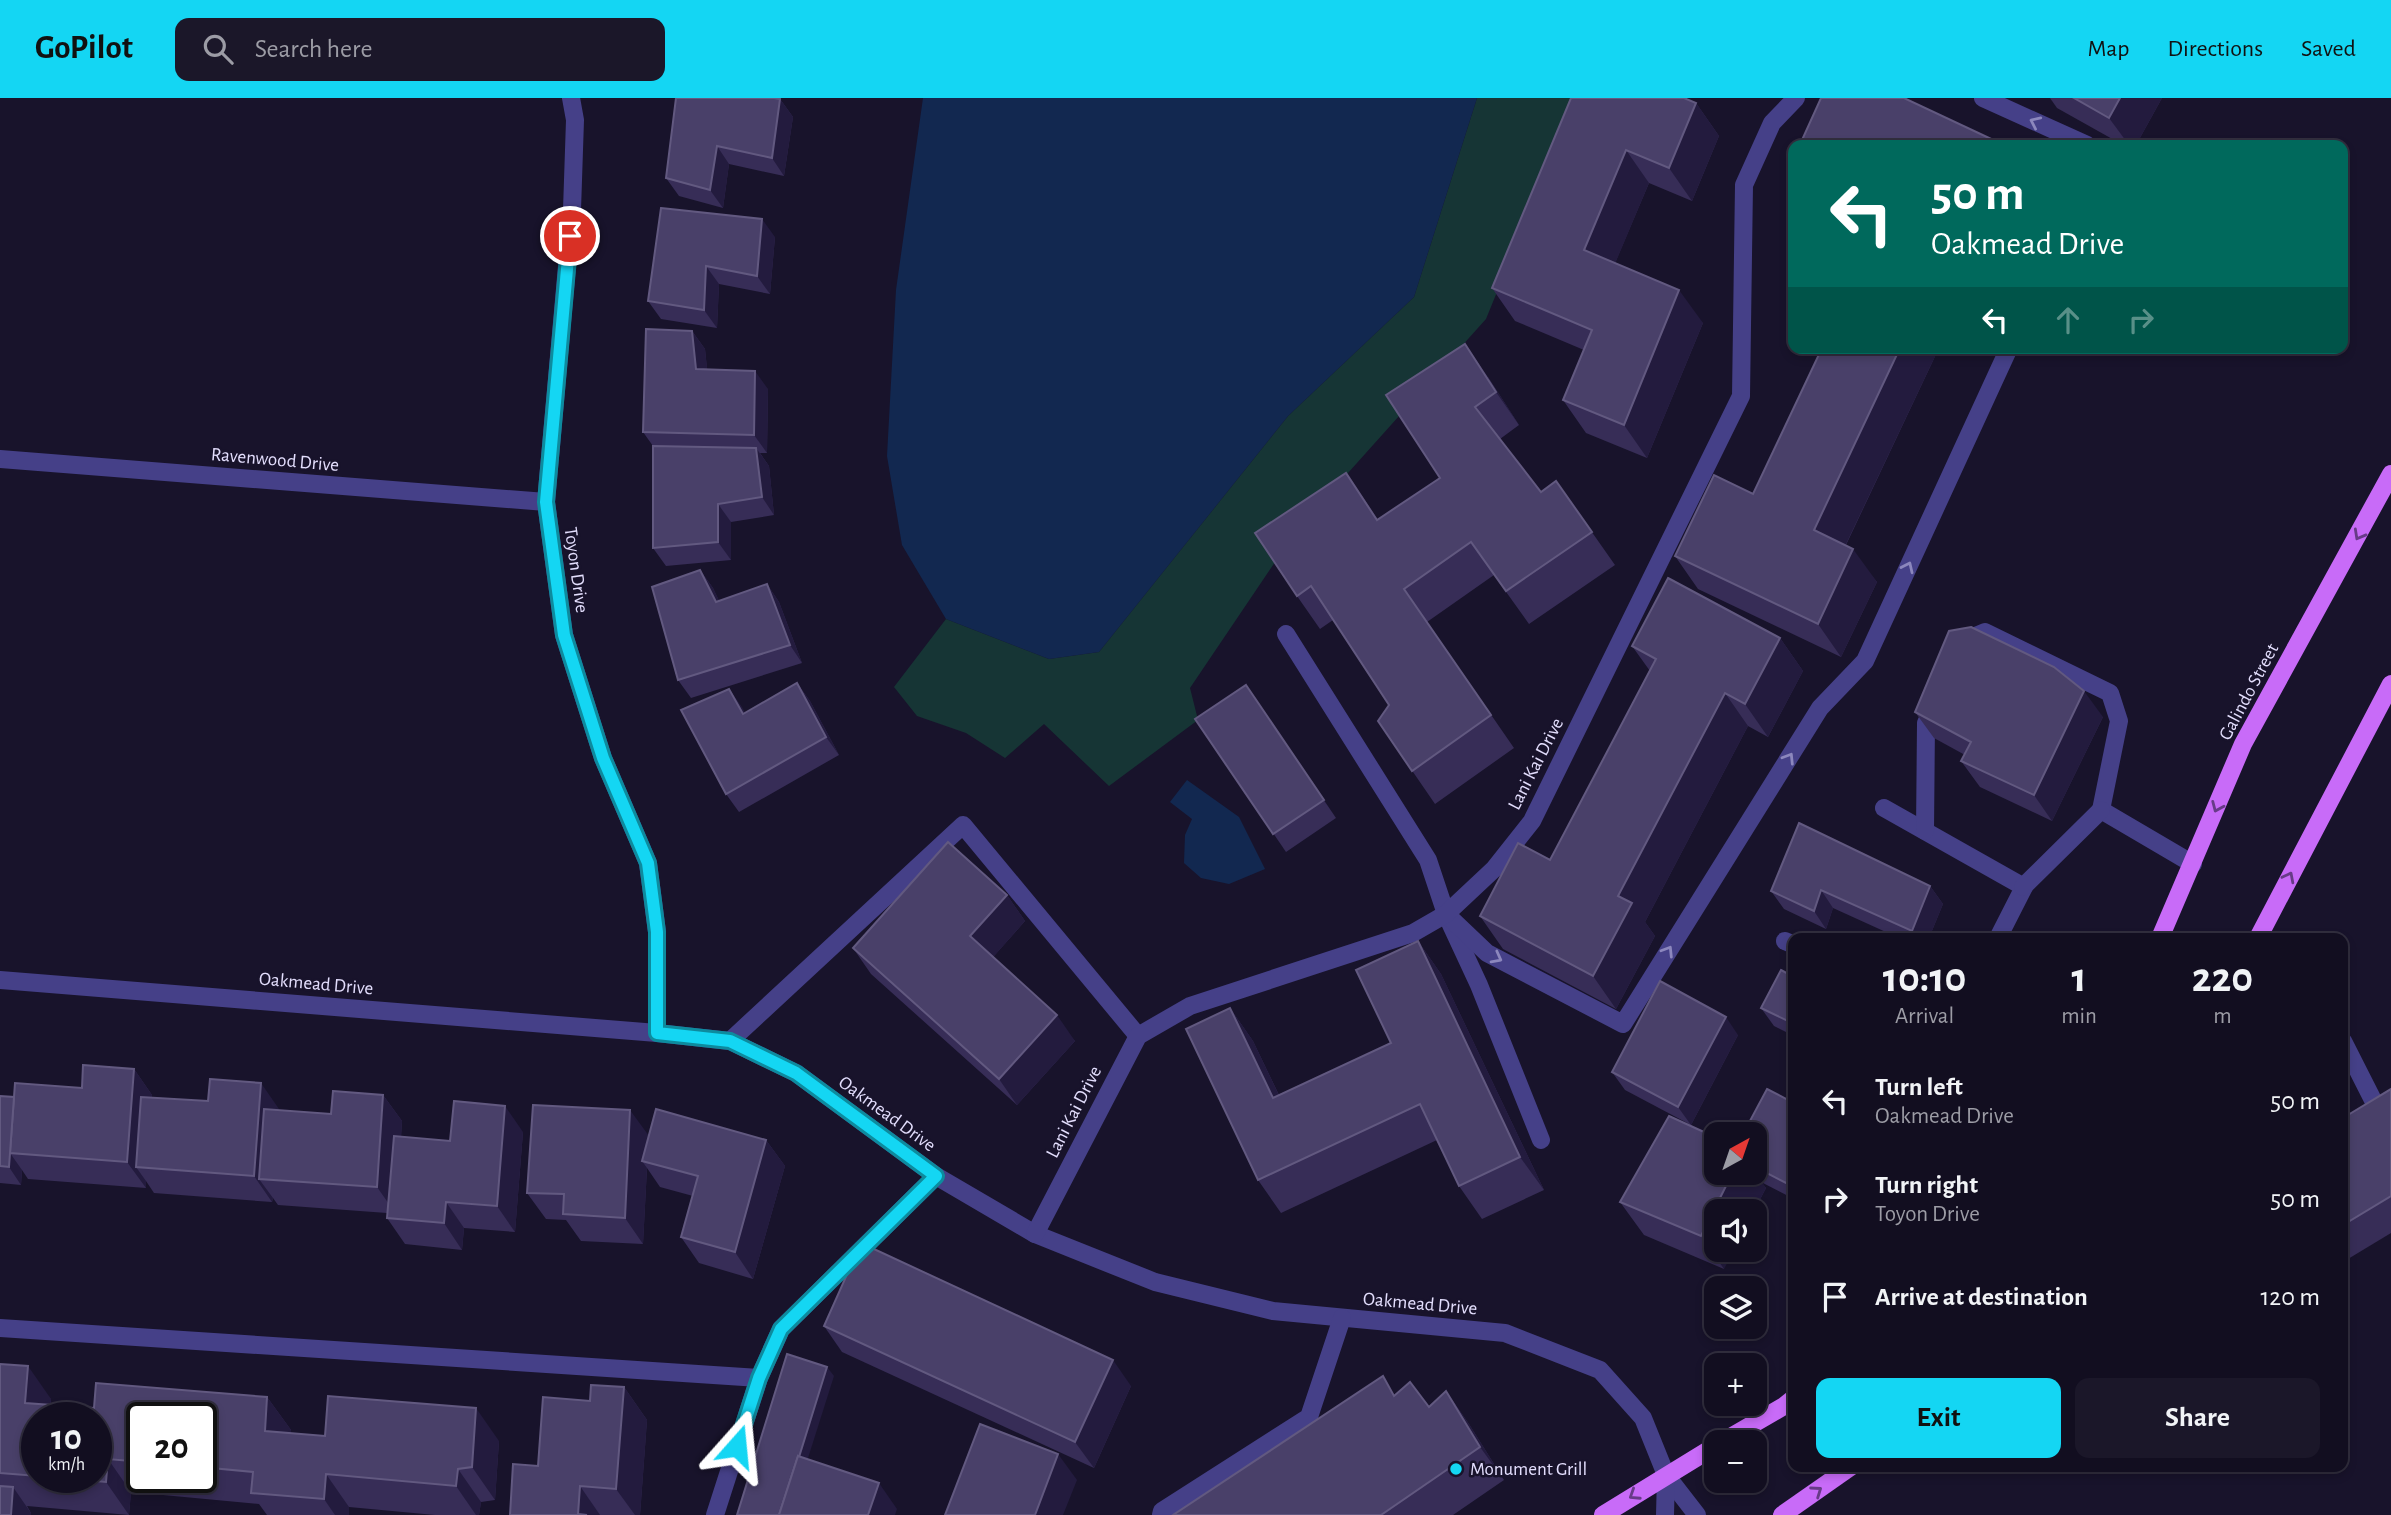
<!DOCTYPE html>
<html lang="en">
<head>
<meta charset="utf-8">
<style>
	body { margin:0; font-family:"Alegreya Sans",sans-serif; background:#1b1729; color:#f1f3f6; height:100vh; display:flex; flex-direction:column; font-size:26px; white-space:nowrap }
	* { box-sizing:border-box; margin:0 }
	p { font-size:23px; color:#9c9ca5 }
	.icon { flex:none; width:38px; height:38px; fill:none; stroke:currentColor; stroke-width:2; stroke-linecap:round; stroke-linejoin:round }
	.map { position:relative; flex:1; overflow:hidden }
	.panel { position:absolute; left:1788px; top:835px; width:560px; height:539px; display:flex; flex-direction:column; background:#120e20; border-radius:14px; box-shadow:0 4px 10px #0003,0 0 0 2px #312e3e }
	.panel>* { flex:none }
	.hud { position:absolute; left:1788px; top:42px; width:560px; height:214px; border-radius:14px; box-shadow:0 4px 10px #0003,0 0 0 2px #312e3e; background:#00695c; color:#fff; overflow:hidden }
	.needle { width:46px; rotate:40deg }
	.fabs { position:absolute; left:1704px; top:1024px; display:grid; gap:14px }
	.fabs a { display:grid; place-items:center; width:63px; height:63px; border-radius:14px; background:#120e20; box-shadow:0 4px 10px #0003,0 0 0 2px #312e3e; font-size:35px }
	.speed { position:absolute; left:21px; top:1304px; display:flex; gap:14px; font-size:35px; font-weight:700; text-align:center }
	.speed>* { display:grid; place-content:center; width:91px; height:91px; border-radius:50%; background:#120e20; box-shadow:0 4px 10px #0003,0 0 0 2px #312e3e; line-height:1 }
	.speed small { font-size:18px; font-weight:400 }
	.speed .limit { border:4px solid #111; border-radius:10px; background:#fff; color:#111 }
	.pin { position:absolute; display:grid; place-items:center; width:60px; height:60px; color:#fff; margin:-30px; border:4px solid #fff; border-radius:50%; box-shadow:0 2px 7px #0007 }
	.me { position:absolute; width:77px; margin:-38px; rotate:18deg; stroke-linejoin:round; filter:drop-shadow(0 0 5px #0008) }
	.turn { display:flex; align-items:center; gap:24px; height:147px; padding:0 28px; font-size:32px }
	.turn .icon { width:91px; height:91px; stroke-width:2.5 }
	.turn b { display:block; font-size:49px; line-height:60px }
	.lanes { display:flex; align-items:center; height:66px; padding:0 28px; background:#0003; justify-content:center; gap:35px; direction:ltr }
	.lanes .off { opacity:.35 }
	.eta { display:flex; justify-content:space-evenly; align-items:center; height:119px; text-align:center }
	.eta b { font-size:42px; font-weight:700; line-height:49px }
	.button { display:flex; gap:14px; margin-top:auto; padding:14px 28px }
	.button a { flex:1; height:80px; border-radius:14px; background:#14d6f3; color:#111; font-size:28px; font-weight:700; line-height:80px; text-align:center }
	.button a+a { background:#1b1729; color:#f1f3f6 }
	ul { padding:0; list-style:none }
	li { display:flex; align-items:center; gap:21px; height:98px; padding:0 28px }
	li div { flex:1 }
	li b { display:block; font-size:26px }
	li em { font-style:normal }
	header { display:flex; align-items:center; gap:42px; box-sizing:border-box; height:98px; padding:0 35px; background:#14d6f3; color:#111 }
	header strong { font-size:33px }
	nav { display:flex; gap:38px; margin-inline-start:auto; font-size:24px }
	.search { width:490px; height:63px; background:#1b1729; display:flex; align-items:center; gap:18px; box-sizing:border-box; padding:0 24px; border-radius:14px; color:#9c9ca5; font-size:26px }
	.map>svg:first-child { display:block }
	.green { fill:#163535 }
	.water { fill:#122850 }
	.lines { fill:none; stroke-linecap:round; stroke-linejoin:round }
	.minor { stroke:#454088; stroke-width:18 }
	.major { stroke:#c86bf8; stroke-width:18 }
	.wall { fill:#372d57; fill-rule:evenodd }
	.shaded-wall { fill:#231b3e }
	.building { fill:#494069; stroke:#625980; stroke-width:2 }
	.oneway { stroke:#8c87bd }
	.oneway2 { stroke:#673b87 }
	.route-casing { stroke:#0d8b9e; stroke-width:18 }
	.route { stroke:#14d6f3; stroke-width:12 }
	.poi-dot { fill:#14d6f3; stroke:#18132b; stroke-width:2.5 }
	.labels { text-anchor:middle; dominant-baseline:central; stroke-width:5; stroke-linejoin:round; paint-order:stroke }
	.street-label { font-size:19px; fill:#e3defd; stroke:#18132b }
	.poi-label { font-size:19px; fill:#e3defd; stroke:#18132b; text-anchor:start }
</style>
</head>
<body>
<header>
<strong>GoPilot</strong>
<div class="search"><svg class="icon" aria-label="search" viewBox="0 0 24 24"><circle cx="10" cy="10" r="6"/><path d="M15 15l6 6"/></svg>Search here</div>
<nav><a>Map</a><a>Directions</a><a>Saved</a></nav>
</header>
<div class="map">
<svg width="2391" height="1417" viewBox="0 0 2391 1417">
	<rect width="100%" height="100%" fill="#18132b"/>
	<path class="green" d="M1477,0H1576L1486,221L1296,433L1190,590L1198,622L1109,688L1044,626L1005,660L966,635L917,618L894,589L946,521L1049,561L1099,554L1288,318L1414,199Z"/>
	<g class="water">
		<path d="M923,0H1477L1414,199L1288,318L1099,554L1049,561L946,521L902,447L887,358L896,192Z"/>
		<path d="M1187,682L1239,719L1265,771L1229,786L1201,780L1184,765L1185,737L1192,721L1170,704Z"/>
	</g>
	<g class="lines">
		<g class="minor">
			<path d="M571,0L575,22L572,112L546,404L564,537L603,660L648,765L657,834V935"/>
			<path d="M1983,0L2087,47"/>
			<path d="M0,361L546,404"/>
			<path d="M1286,536L1428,762L1446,816L1479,887L1541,1042"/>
			<path d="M1963,546L1966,542L1985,534L2110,595L2119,623L2101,712L2193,766"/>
			<path d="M1884,710L2024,789L1998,840"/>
			<path d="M1925,733L1926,625L1935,606"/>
			<path d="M2023,789L2101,712"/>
			<path d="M1446,816L1487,855L1623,926L1820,610L1865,563L2009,250"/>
			<path d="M1785,843L1794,847"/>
			<path d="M0,882L657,935L730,943L796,975L936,1078L1035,1136L1155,1184L1273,1213L1505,1235L1600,1272L1643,1320L1666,1377L1697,1417"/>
			<path d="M730,943L963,727L1138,938"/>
			<path d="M2343,943L2378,1012"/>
			<path d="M1035,1136L1138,938L1190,908L1413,835L1446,816L1494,771L1532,723L1741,298L1744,87L1772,25L1796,0"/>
			<path d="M0,1230L759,1280"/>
			<path d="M715,1417L759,1280L781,1231L936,1078"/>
			<path d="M1161,1417L1162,1413L1309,1319L1342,1220"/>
			<path d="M1665,1417L1666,1377"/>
		</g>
		<g class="major">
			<path d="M2160,840L2243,646L2391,376"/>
			<path d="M2258,840L2391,586"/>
			<path d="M1722,1344L1784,1308L1794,1300"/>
			<path d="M1603,1417L1717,1347"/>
			<path d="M1782,1417L1852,1368"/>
		</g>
	</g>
	<g class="wall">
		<path d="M1571,0L1696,5L1719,38L1692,103L1649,85L1615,165L1703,225L1647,360L1586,335L1563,302L1584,252L1515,223L1492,190Z"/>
		<path d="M2050,0H2162L2136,47H2123L2057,10Z"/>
		<path d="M780,1L793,19L784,78L729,66L723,110L679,98L666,80Z"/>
		<path d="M661,110L775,139L770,196L719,186L717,230L661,221L648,203Z"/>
		<path d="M692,233L705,251L707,271L768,291L767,355H760L769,368L774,417L731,424V462L666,468L653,450V348L643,334Z"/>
		<path d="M1939,250L1846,447L1877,484L1841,559L1698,491L1675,458L1753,396Z"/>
		<path d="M1488,279L1519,327L1500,341L1541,394L1556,383L1615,467L1529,526L1494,477L1427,524L1514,650L1435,706L1378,623L1389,607L1333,522L1320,531L1297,498L1378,421L1440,380Z"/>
		<path d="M700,472L713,490L719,503L767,486L779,504L802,565L691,600L678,582Z"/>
		<path d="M1780,540L1803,573L1768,639L1748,628L1645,824L1655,838L1616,911L1503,851L1480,818L1550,762L1650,573L1632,548Z"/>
		<path d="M797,585L810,603L839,657L739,714L726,696L729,591L745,615Z"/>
		<path d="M1246,587L1336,720L1286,754L1195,621Z"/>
		<path d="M1915,614L2103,619L2052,723L1980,689L1961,663L1965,657L1934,640Z"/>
		<path d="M1930,788L1943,806L1929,840H1899L1833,810L1826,831L1784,811L1771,793Z"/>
		<path d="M1007,797L1025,823L993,859L1075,943L1017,1007L871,876L853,850Z"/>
		<path d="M1418,843L1441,876L1544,1092L1482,1121L1459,1088L1437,1042L1281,1115L1258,1082L1230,910L1253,943L1279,997L1391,945Z"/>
		<path d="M1794,879V938L1774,928L1761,910Z"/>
		<path d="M1738,937L1691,1027L1625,992L1612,974Z"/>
		<path d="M134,971L152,997V999L279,1011V1012L331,1016L383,997L402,1023L401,1039L450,1043L523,1034L515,1134L464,1130L462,1152L405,1146L387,1120V1115L278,1107L273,1100L272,1104L154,1095L146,1083V1090L28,1081L22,1072L21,1087L0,1085V998L14,999L82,990Z"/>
		<path d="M2391,991V1135L2343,1164V1020Z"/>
		<path d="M1794,1005V1101L1761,1084L1766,1090L1754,1113H1717L1724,1171L1644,1137L1620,1104L1717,1074H1755V1036Z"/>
		<path d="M649,1038L766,1042L785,1068L753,1181L699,1165L681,1139L693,1098L660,1089L647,1070L643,1146L581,1143L566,1122L546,1121L527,1095Z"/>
		<path d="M824,1228L1131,1288L1094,1370L842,1254Z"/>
		<path d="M0,1266L51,1301V1307L94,1310L267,1299L291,1332L290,1335L325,1338L499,1343L495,1402L481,1404L479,1417H435L349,1409V1417H267L259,1406L131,1394L129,1417L27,1408L31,1415V1417H0ZM37,1320L96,1379H37ZM142,1320H201V1379H142Z"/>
		<path d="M624,1289L647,1322L640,1417H510L538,1368L590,1303Z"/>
		<path d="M1446,1293L1469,1326L1504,1382L1453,1417H1173L1396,1297L1429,1309Z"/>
	</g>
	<g class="shaded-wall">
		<path d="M2120,0H2162L2136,47H2129L2109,20Z"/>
		<path d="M780,1L793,19L784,78L772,60Z"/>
		<path d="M1696,5L1719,38L1692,103L1669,70Z"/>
		<path d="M717,48L729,66L723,110L710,92Z"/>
		<path d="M1626,52L1649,85L1607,185L1584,152Z"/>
		<path d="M762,121L775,139L770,196L757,178Z"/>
		<path d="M706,168L719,186L717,230L704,212Z"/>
		<path d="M1679,192L1703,225L1647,360L1624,327Z"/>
		<path d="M692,233L705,251L709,289L696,271Z"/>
		<path d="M1465,246L1488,279L1519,327L1496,294Z"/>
		<path d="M1900,250H1939L1837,465L1814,432Z"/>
		<path d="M755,273L768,291L767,355L754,337Z"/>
		<path d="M756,350L769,368L774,417L762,399Z"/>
		<path d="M1346,375L1369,408L1400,455L1377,422Z"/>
		<path d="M718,406L731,424V462L718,444Z"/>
		<path d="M1853,451L1877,484L1841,559L1818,526Z"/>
		<path d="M700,472L713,490L729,522L716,504Z"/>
		<path d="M767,486L779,504L802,565L790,547Z"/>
		<path d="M1780,540L1803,573L1768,639L1745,606Z"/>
		<path d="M797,585L810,603L839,657L826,639Z"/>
		<path d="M729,591L742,609L755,634L743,616Z"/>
		<path d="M2084,593L2103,619L2052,723L2034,697Z"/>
		<path d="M1725,595L1748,628L1645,824L1655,838L1616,911L1593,878L1618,798Z"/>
		<path d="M1930,788L1943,806L1929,840H1917L1912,833Z"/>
		<path d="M1821,792L1833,810L1826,831L1814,813Z"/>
		<path d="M1007,797L1025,823L988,865L970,838Z"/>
		<path d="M1418,843L1441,876L1544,1092L1520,1059Z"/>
		<path d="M1230,910L1253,943L1296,1033L1273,1000Z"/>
		<path d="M1057,917L1075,943L1017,1007L999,981Z"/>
		<path d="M1726,919L1738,937L1691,1027L1678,1009Z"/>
		<path d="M134,971L152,997L147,1070L136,1069L146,1083V1090L127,1064Z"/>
		<path d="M261,985L279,1011L274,1082L259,1081L273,1100L272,1104L254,1078Z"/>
		<path d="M383,997L402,1023L396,1116L377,1089Z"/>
		<path d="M14,999L10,1055L22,1072L21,1087L9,1069Z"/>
		<path d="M505,1008L523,1034L515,1134L497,1108Z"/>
		<path d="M630,1012L649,1038L642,1063L647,1070L643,1146L625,1120Z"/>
		<path d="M766,1042L785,1068L753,1181L735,1154Z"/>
		<path d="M1733,1074H1755L1766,1090L1754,1113H1717V1152H1734L1724,1171L1701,1138Z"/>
		<path d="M446,1104L464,1130L462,1152L444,1125Z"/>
		<path d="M1113,1262L1131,1288L1094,1370L1075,1344Z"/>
		<path d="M28,1268L51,1301L50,1320L25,1305Z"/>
		<path d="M827,1269L834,1278L790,1417H781Z"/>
		<path d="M624,1289L647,1322L640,1417H635L616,1391Z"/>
		<path d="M1446,1293L1469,1326L1504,1382L1480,1349Z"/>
		<path d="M267,1299L291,1332L288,1366L265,1333Z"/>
		<path d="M476,1310L499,1343L495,1402L472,1369Z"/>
		<path d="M1058,1356L1077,1382L1063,1417H1035Z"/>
		<path d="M108,1361L131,1394L129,1417L106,1384Z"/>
		<path d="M458,1371L481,1404L479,1417H476L456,1388Z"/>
		<path d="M326,1376L349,1409V1417H335L324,1401Z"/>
		<path d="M879,1385L897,1411L895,1417H868Z"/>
		<path d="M580,1388L600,1417H579Z"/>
		<path d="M13,1389L31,1415V1417H11Z"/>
	</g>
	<g class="building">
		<path d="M676,0H774L780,1L772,60L717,48L710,92L666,80Z"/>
		<path d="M1571,0H1684L1696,5L1669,70L1626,52L1584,152L1679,192L1624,327L1563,302L1592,232L1492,190Z"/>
		<path d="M1821,0H1904L2004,47H1813L1802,42Z"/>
		<path d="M2074,0H2120L2109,20Z"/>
		<path d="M661,110L762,121L757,178L706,168L704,212L648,203Z"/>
		<path d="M646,231L692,233L696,271L755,273L754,337L643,334Z"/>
		<path d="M1465,246L1496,294L1475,309L1541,394L1556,383L1592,434L1506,493L1471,444L1404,491L1491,617L1412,673L1378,623L1389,607L1311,488L1297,498L1255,435L1346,375L1377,422L1440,380L1386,297Z"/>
		<path d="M1822,250H1900L1814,432L1853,451L1818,526L1675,458L1714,377L1753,396Z"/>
		<path d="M653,348L756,350L762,399L718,406V444L653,450Z"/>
		<path d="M700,472L716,504L767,486L790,547L678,582L652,489Z"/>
		<path d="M1668,480L1780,540L1745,606L1725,595L1618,798L1632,805L1593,878L1480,818L1518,745L1550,762L1656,561L1632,548Z"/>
		<path d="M1971,529L2054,569L2084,593L2034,697L1961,663L1971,644L1915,614L1949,533Z"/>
		<path d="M797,585L826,639L726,696L681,612L729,591L743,616Z"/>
		<path d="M1246,587L1324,702L1273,736L1195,621Z"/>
		<path d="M1799,725L1930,788L1912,833L1821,792L1814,813L1771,793Z"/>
		<path d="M948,744L1007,797L970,838L1057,917L999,981L853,850Z"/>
		<path d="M1418,843L1520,1059L1459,1088L1420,1006L1258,1082L1186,931L1230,910L1273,1000L1391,945L1356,872Z"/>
		<path d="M1781,872L1794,879V926L1761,910Z"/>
		<path d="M1660,883L1726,919L1678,1009L1612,974Z"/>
		<path d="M83,967L134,971L127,1064L10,1055L15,985L82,990Z"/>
		<path d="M210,981L261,985L254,1078L136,1069L141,999L208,1003Z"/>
		<path d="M1767,991L1794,1005V1089L1755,1069V1036H1743Z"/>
		<path d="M2391,991V1098L2343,1127V1020Z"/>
		<path d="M333,993L383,997L377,1089L259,1081L264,1011L331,1016Z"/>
		<path d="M0,998L14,999L9,1069L0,1068Z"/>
		<path d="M454,1003L505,1008L497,1108L446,1104L444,1125L387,1120L394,1038L450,1043Z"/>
		<path d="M533,1007L630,1012L625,1120L563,1116L564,1096L527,1095Z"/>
		<path d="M656,1011L766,1042L735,1154L681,1139L698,1078L642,1063Z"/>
		<path d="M1669,1018L1717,1040V1074H1733L1701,1138L1620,1104Z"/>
		<path d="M861,1145L1113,1262L1075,1344L824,1228Z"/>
		<path d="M787,1256L827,1269L799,1359L798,1358L779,1417H737Z"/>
		<path d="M0,1266L28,1268L25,1305L94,1310L96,1285L267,1299L265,1333L325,1338L328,1298L476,1310L472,1369L458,1371L456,1388L326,1376L324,1401L251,1395L253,1374L201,1369V1320H142V1364L108,1361L106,1384L48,1379H96V1320H37V1378L0,1375Z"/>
		<path d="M1383,1278L1394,1298L1410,1284L1429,1309L1446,1293L1480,1349L1381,1417H1173Z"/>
		<path d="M591,1287L624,1289L616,1391L580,1388L578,1416L587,1417H510L513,1366L538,1368L543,1299L590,1303Z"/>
		<path d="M980,1326L1058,1356L1035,1417H945Z"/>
		<path d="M798,1358L879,1385L868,1417H779Z"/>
		<path d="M0,1388L13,1389L11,1417H0Z"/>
	</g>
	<defs><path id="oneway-chevron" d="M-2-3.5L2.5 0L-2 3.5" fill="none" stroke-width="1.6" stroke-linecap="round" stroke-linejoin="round" transform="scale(1.75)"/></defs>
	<g class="oneway">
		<use href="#oneway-chevron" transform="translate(2035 24) rotate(-155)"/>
		<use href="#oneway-chevron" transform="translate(1908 469) rotate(-65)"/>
		<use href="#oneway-chevron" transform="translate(1789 660) rotate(-58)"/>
		<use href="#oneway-chevron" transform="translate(1668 853) rotate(-58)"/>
		<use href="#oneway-chevron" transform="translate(1497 860) rotate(28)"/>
	</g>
	<g class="oneway2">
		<use href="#oneway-chevron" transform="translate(2359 437) rotate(119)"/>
		<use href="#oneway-chevron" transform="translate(2217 709) rotate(113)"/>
		<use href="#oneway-chevron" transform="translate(2289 779) rotate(-63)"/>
		<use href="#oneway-chevron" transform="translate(1817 1393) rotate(-35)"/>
		<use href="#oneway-chevron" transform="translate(1634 1397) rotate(147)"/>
	</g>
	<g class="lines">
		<g class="route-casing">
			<path id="route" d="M570,138L546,404L564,537L603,660L648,765L657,834V935L730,943L796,975L936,1078L781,1231L759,1280L737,1348"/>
		</g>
		<use href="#route" class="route"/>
	</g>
	<circle class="poi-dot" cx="1456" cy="1371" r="7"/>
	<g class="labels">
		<g class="street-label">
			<text transform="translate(275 362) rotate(5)">Ravenwood Drive</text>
			<text transform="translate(576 472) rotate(82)">Toyon Drive</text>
			<text transform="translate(2249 594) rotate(-62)">Galindo Street</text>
			<text transform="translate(1536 666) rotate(-63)">Lani Kai Drive</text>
			<text transform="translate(316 886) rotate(5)">Oakmead Drive</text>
			<text transform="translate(1074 1014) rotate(-63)">Lani Kai Drive</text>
			<text transform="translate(887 1016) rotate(36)">Oakmead Drive</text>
			<text transform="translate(1420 1206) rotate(5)">Oakmead Drive</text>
		</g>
		<g class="poi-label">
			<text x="1470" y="1371">Monument Grill</text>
		</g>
	</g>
</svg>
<div class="fabs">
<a><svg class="needle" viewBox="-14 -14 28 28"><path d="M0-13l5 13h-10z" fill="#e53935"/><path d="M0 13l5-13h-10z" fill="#9c9ca5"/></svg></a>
<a><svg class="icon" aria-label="sound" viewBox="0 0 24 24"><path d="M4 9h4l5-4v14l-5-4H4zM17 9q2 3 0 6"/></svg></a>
<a><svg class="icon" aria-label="layers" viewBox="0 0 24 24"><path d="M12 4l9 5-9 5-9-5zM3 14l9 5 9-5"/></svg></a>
<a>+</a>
<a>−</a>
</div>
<div class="speed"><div>10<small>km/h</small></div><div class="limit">20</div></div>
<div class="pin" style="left:570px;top:138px;background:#d93025"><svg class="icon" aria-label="arrive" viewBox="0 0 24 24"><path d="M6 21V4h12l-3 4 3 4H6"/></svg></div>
<svg class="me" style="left:737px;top:1348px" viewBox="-20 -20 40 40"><path d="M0-17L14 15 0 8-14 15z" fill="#14d6f3" stroke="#fff" stroke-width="4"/></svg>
<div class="hud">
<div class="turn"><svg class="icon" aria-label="left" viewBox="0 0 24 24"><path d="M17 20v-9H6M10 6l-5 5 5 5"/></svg><div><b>50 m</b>Oakmead Drive</div></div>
<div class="lanes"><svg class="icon" aria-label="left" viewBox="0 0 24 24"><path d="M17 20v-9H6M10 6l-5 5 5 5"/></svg><svg class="icon off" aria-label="ahead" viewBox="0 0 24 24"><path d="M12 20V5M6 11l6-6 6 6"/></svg><svg class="icon off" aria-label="right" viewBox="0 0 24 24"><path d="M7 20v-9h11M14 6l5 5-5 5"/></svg></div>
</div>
<section class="panel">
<div class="eta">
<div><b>10:10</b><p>Arrival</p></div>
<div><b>1</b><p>min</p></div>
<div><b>220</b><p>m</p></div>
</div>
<ul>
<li><svg class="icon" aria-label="left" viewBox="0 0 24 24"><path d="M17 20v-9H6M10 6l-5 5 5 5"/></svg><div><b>Turn left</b><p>Oakmead Drive</p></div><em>50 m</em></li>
<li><svg class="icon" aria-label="right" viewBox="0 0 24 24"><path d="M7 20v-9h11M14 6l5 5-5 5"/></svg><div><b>Turn right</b><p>Toyon Drive</p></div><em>50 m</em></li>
<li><svg class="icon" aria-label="arrive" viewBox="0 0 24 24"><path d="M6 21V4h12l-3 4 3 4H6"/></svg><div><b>Arrive at destination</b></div><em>120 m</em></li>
</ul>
<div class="button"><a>Exit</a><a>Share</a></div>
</section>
</div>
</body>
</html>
